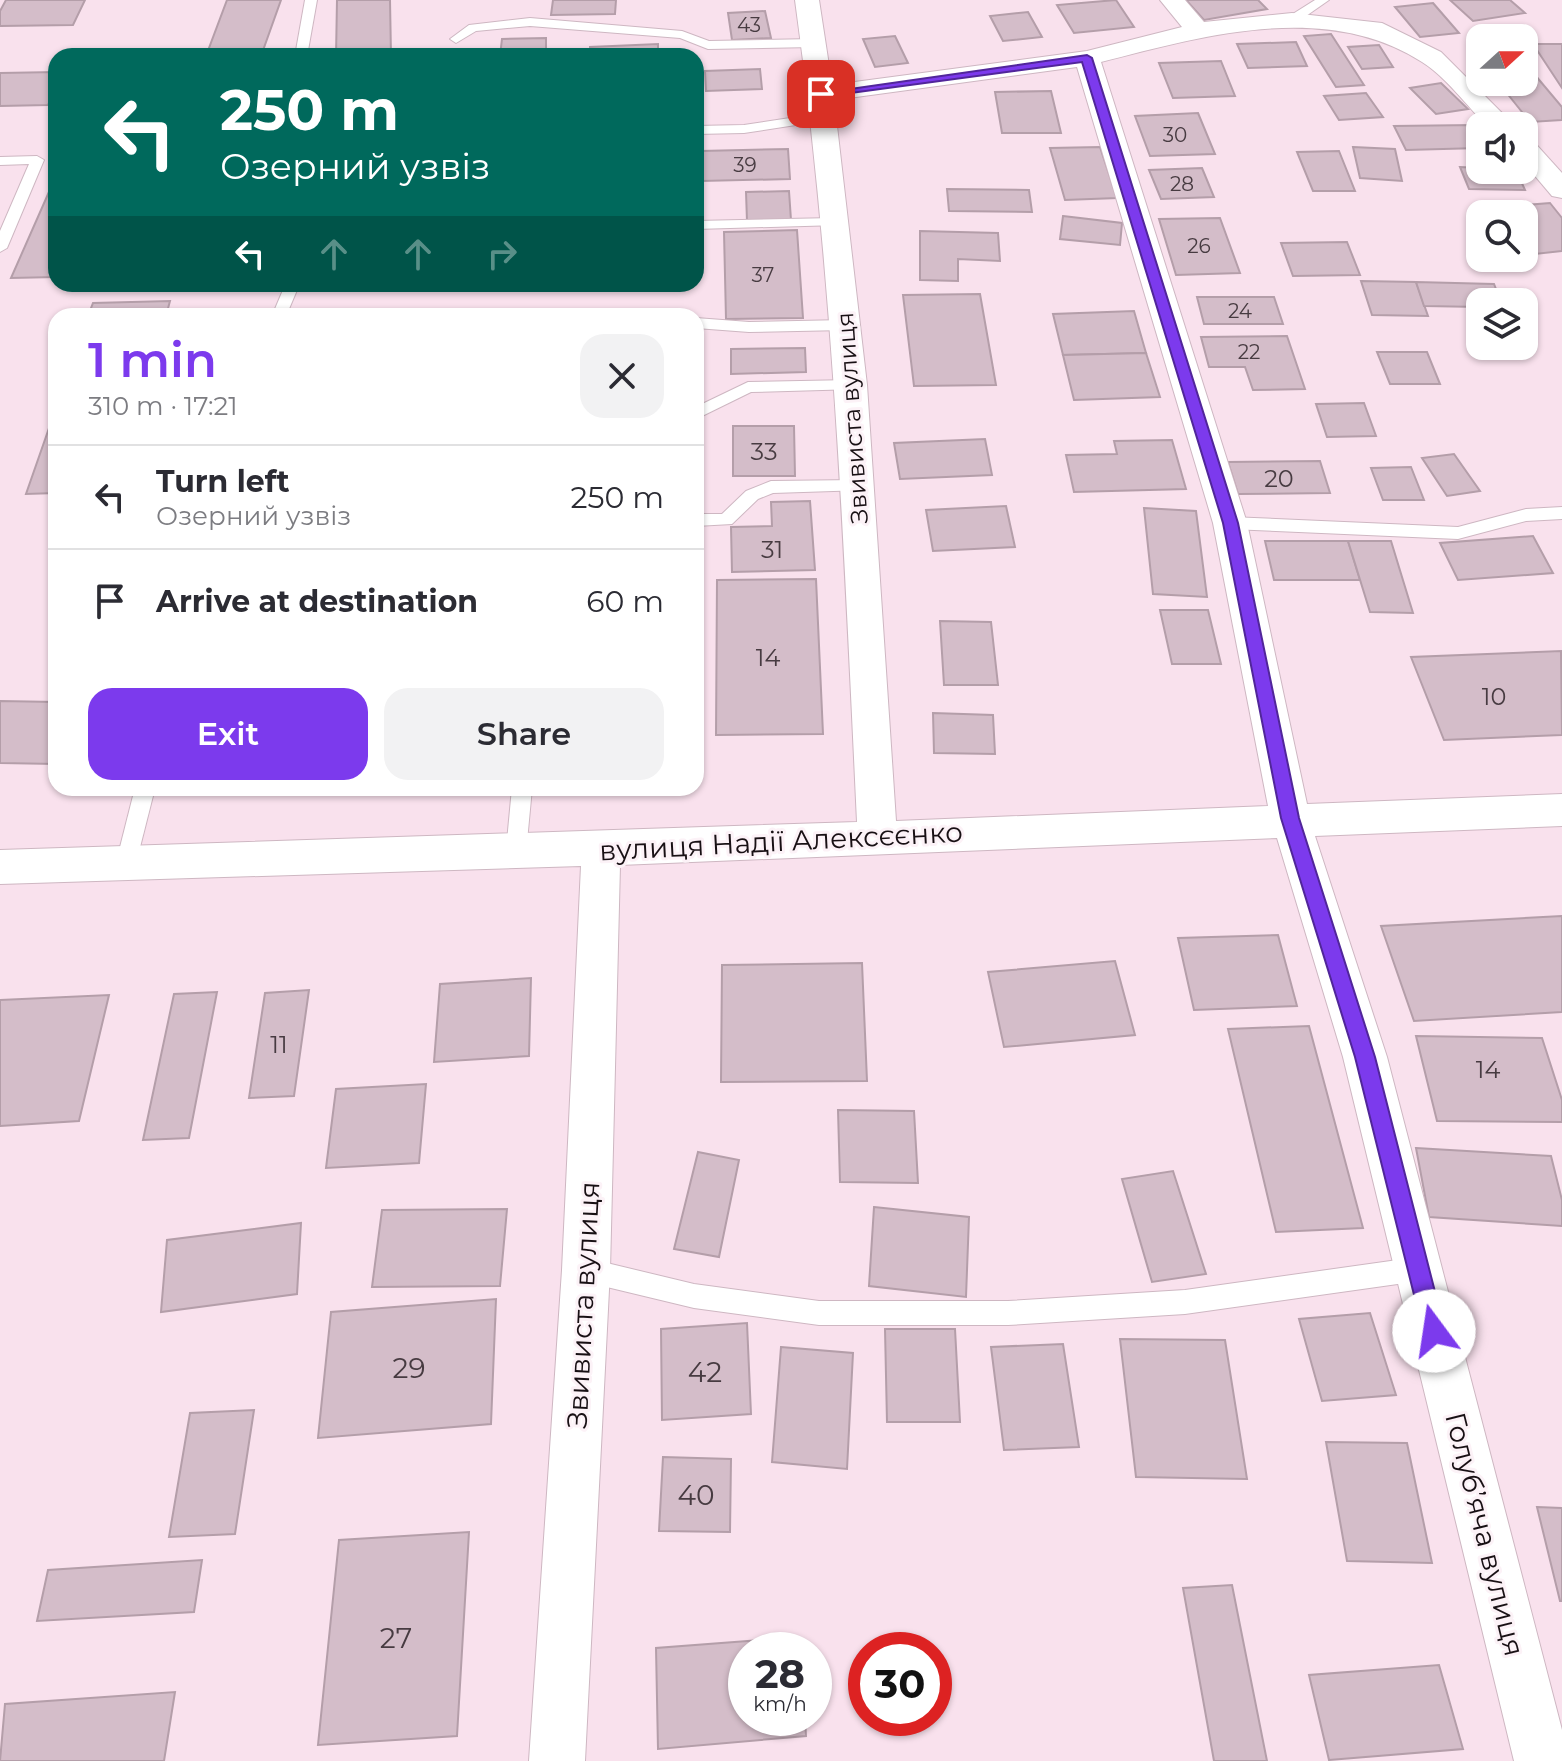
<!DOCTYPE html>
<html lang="en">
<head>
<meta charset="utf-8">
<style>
	body { margin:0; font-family:Montserrat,sans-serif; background:#f2f2f3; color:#2b2b33; height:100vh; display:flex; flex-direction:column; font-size:30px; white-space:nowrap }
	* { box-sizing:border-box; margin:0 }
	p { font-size:26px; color:#7c7c81 }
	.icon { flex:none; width:44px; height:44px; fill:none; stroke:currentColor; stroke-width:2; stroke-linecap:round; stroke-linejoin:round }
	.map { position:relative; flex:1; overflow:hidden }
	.drawer { position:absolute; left:48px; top:308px; width:656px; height:488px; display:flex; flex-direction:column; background:#fff; border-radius:24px; box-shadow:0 2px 6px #0004 }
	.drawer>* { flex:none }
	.guide { position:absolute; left:48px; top:48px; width:656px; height:244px; border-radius:24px; box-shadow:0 2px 6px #0004; background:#00695c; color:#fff; overflow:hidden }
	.needle { width:52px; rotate:69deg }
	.buttons { position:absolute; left:1466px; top:24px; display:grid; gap:16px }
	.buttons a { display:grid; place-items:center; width:72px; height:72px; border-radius:16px; background:#fff; box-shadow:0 2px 6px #0004; font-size:40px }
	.speed { position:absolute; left:728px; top:1632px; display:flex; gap:16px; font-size:40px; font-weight:700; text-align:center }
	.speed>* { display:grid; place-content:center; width:104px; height:104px; border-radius:50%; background:#fff; box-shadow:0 2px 6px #0004; line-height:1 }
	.speed small { font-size:20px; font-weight:400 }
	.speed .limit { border:12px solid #d22; background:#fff; color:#111 }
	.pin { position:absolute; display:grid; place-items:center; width:68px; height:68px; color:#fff; margin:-34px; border-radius:16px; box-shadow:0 4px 12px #0006 }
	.me { position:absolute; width:88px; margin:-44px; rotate:346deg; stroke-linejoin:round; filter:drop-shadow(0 0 6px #0008) }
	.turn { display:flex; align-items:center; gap:28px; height:168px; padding:0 40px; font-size:36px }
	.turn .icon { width:104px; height:104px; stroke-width:2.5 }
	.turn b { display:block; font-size:56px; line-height:68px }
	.lanes { display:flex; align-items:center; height:76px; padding:0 40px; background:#0003; justify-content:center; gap:40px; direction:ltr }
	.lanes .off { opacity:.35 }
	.round { display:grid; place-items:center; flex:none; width:84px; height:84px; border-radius:24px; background:#f2f2f3 }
	.summary { display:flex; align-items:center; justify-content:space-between; height:136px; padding:0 40px }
	h1 { font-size:48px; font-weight:600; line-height:60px; color:#7c3aed }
	.cta { display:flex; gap:16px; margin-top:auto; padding:16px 40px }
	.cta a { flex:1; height:92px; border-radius:24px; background:#7c3aed; color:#fff; font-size:32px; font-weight:600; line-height:92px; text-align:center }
	.cta a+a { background:#f2f2f3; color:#2b2b33 }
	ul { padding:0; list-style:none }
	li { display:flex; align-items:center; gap:24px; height:104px; padding:0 40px; border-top:2px solid #e1e1e2 }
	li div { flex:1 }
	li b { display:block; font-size:30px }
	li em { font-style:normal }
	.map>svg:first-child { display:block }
	.building { fill:#d4bdc9; stroke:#b49ea9; stroke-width:2 }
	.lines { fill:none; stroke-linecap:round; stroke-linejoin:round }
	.lane-casing { stroke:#ceb7c2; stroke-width:2 }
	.street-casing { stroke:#ceb7c2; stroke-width:2 }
	.lane { fill:#fff; fill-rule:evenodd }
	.street { fill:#fff; fill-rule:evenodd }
	.route { fill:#7c3aed; stroke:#51269a; stroke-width:2 }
	.labels { text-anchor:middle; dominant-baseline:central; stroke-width:6; stroke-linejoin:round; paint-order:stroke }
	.far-number-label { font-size:20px; fill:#473b41 }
	.far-street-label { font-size:24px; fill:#181014; stroke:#fcf2f7 }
	.number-label { font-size:24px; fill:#473b41 }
	.street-label { font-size:28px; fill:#181014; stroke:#fcf2f7 }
	.near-number-label { font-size:28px; fill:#473b41 }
</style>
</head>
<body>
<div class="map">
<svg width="1562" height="1761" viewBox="0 0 1562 1761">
	<rect width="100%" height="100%" fill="#f9e1ed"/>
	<g class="building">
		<path d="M6,0H85L73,25L0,26V11Z"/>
		<path d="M227,0H281L261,56H206Z"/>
		<path d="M337,0H390L391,56H336Z"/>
		<path d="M553,0H616L615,14L551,15Z"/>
		<path d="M1116,0L1134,27L1074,33L1057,5Z"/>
		<path d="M1186,0H1258L1267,9L1204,20Z"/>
		<path d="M1450,0H1510L1525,13L1473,21Z"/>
		<path d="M1433,3L1459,33L1420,37L1395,7Z"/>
		<path d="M765,11L771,38L732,40L728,13Z"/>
		<path d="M1028,12L1042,37L1003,41L990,16Z"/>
		<path d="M1331,34L1364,85L1336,87L1304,36Z"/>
		<path d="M895,36L908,63L875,67L863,39Z"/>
		<path d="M546,38V56H500L502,39Z"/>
		<path d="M1296,42L1307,66L1248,68L1237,44Z"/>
		<path d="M658,44V56H590V47Z"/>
		<path d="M1533,44H1562V88Z"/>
		<path d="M1379,45L1393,67L1362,69L1348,47Z"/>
		<path d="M1221,61L1235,96L1173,98L1159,63Z"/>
		<path d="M760,69L762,89L706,91L705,71Z"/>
		<path d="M1530,69L1562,107V120L1530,122L1498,82H1524V70Z"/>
		<path d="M56,72V88L48,105L0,106V73Z"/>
		<path d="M1441,83L1468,109L1436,114L1410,88Z"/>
		<path d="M1051,91L1061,133H1002L995,92Z"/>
		<path d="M1366,93L1383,117L1339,120L1324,96Z"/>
		<path d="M1198,113L1215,154L1150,156L1135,116Z"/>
		<path d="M1474,125L1480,135V148L1406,150L1394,126Z"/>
		<path d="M1100,147L1117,198L1065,200L1050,148Z"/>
		<path d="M1353,147L1395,149L1402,181L1360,178Z"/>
		<path d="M788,149L790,179L701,181V151Z"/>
		<path d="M1339,151L1355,191H1313L1297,152Z"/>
		<path d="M1460,167L1516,170L1525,190L1469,189Z"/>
		<path d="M1202,168L1214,197L1161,199L1149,170Z"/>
		<path d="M56,176V277L11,278Z"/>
		<path d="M947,189L1029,190L1032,212L949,211Z"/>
		<path d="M789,191L791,220L747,221L746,192Z"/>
		<path d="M1550,203L1562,218V251L1535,254L1524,238V214H1506L1501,207Z"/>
		<path d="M1063,216L1122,223L1120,245L1060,239Z"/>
		<path d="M1220,218L1240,273L1176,275L1159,219Z"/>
		<path d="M797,230L803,318L726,319L724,232Z"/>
		<path d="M920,231L998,233L1000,261L958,259V281L920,280Z"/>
		<path d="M1347,242L1360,275L1293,276L1281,243Z"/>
		<path d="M1361,281L1416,282L1428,316L1372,315Z"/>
		<path d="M1416,282L1494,284L1501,302H1480V307L1424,306Z"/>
		<path d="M980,294L996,385L914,386L903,295Z"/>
		<path d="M1197,297H1274L1283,324H1204Z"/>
		<path d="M170,301L166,316H88L93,303Z"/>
		<path d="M1134,311L1146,353L1063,355L1053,314Z"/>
		<path d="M1287,336L1305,389L1253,390L1245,367H1209L1201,337Z"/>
		<path d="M805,348L806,372L731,374V349Z"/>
		<path d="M1377,352H1427L1440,384H1390Z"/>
		<path d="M1146,353L1160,397L1074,400L1063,355Z"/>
		<path d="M1364,403L1376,436L1327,437L1316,404Z"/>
		<path d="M56,408V493L26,494Z"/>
		<path d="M733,426H794L795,476H733Z"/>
		<path d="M985,439L992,475L900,479L894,443Z"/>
		<path d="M1172,440L1186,489L1074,492L1066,455L1117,454L1114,441Z"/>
		<path d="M1454,454L1480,491L1447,496L1422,458Z"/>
		<path d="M1320,461L1330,493L1238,494L1228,462Z"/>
		<path d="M1411,467L1424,500H1383L1371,468Z"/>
		<path d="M810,501L815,570L732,572L731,527L772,526L771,502Z"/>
		<path d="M1006,506L1015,547L933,551L926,510Z"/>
		<path d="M1144,508L1196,511L1207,597L1153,594Z"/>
		<path d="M1533,536L1553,573L1458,580L1440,543Z"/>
		<path d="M1265,541H1348L1360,580H1274Z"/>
		<path d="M1348,541H1391L1413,613L1370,612Z"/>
		<path d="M816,579L823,734L716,735L717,580Z"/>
		<path d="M1160,610H1208L1221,664H1172Z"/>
		<path d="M940,621L991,622L998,685H944Z"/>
		<path d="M1561,651L1562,735L1444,740L1411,657Z"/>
		<path d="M0,701L56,702V764L0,763Z"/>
		<path d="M933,713L993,715L995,754L934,753Z"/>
		<path d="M1562,916V1012L1414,1021L1381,926Z"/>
		<path d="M1278,935L1297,1006L1194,1010L1178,938Z"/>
		<path d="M1115,961L1135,1035L1004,1047L988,972Z"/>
		<path d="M862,963L867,1081L721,1082L722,965Z"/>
		<path d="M531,978L529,1056L434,1062L440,984Z"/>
		<path d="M309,990L294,1096L249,1098L265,993Z"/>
		<path d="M217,992L189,1138L143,1140L174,994Z"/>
		<path d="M109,995L79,1121L0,1126V1000Z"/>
		<path d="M1309,1026L1363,1228L1276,1232L1228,1029Z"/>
		<path d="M1416,1036L1542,1038L1562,1100V1122L1437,1121Z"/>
		<path d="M426,1084L419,1163L326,1168L336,1089Z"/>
		<path d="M838,1110L914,1111L918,1183L840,1182Z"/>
		<path d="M1416,1148L1551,1156L1562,1200V1226L1429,1217Z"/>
		<path d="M698,1152L739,1160L719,1257L674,1249Z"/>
		<path d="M1173,1171L1206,1274L1152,1282L1122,1179Z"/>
		<path d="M874,1207L969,1217L966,1297L869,1286Z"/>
		<path d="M507,1209L500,1286L372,1287L382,1210Z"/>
		<path d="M301,1223L297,1294L161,1312L167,1240Z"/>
		<path d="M496,1299L491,1424L318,1438L331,1312Z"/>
		<path d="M1370,1313L1396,1395L1322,1401L1299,1319Z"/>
		<path d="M747,1323L751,1414L662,1420L661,1329Z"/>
		<path d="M885,1329H955L960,1422H887Z"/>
		<path d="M1120,1339L1225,1340L1247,1479L1136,1477Z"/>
		<path d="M1063,1344L1079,1447L1004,1450L991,1347Z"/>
		<path d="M781,1347L853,1353L847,1469L772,1462Z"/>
		<path d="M254,1410L235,1534L169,1537L190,1413Z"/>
		<path d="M1326,1442L1407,1443L1432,1563L1347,1561Z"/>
		<path d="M663,1457L731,1459L730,1532L659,1531Z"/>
		<path d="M1537,1507L1562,1508V1601H1560Z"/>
		<path d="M469,1532L457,1736L318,1745L339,1540Z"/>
		<path d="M202,1560L194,1612L37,1621L48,1570Z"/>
		<path d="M1232,1585L1267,1761H1214L1183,1588Z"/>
		<path d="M799,1637L800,1650H746V1718H805L806,1736L658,1749L656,1648Z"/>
		<path d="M1439,1665L1463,1749L1329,1760L1309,1675Z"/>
		<path d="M175,1692L164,1761H0L5,1704Z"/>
	</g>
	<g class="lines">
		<g class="lane-casing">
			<g id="lane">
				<path d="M305,0H317L307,56H295Z"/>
				<path d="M1315,0H1329L1296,23H1288V17Z"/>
				<path d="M530,18L682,31L709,41L814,39L820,43L814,47L708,49L680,38L530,26L476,31L456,43L450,39L469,25Z"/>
				<path d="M823,113L828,114V120L744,133L696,134V126L744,125Z"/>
				<path d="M37,156L44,160L7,248L0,252V231L29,164L0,165V157Z"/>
				<path d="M834,218L839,219V225L696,229V221Z"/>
				<path d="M281,284H295L297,290L286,316H272L283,290Z"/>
				<path d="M611,311H643L650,316H604Z"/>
				<path d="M696,318L749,322L845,320L852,325L845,330L749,332L696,328Z"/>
				<path d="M852,380L860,385L857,389L751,392L696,419V407L748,382Z"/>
				<path d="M858,480L866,486L864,490L773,493L758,499L732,524L696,526V514H722L746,491L771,481Z"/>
				<path d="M1562,507V519L1526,521L1458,539L1230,529L1222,523L1230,517L1458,527L1526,509Z"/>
				<path d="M135,788H155L136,863L133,869H119L116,863Z"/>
				<path d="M512,788H532L526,852L523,858H509L506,852Z"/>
				<path d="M1419,1257L1427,1261L1431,1269L1427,1277L1419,1281L1185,1314L1008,1325H819L694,1308L586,1282L578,1278L574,1270L578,1262L586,1258L694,1284L819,1301H1008L1185,1290Z"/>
			</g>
		</g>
		<g class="street-casing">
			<g id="street">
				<path d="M795,0H819L832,85L1087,51L1182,27L1160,0H1185L1204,22L1292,13L1382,23L1441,52L1515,126H1487C1467,106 1446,77 1422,62C1326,0 1202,36 1101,62L1247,523L1307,804L1562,794V826L1315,836L1387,1057L1562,1730V1761H1514L1343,1057L1277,838L620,865L610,1270L585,1761H529L562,1270L581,866L0,884V850L857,822C844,547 833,273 795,0ZM1077,67L1213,523L1268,806L896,821L867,385L834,100Z"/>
				<path d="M1524,139L1533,141L1562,173V198L1552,196L1524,163Z"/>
			</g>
		</g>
		<use href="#lane" class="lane"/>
		<use href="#street" class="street"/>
	</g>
	<path class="route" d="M1087,55L1092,58L1238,523L1299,818L1375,1057L1445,1331L1442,1339L1434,1342L1426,1339L1423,1331L1355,1057L1281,818L1223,523L1082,62L821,97L815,94Z"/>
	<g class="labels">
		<g class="far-number-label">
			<text x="749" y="25">43</text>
			<text x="1175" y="135">30</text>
			<text x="745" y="165">39</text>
			<text x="1182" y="184">28</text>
			<text x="1199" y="246">26</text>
			<text x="763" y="275">37</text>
			<text x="1240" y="311">24</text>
			<text x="1249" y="352">22</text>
		</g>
		<g class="far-street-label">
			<text transform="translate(852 418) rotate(-94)">Звивиста вулиця</text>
		</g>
		<g class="number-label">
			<text x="764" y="451">33</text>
			<text x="1279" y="478">20</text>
			<text x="772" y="549">31</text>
			<text x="768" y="657">14</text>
			<text x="1494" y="696">10</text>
			<text x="279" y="1044">11</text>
			<text x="1488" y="1069">14</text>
		</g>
		<g class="street-label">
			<text transform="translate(781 841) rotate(-3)">вулиця Надії Алексєєнко</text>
			<text transform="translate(583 1305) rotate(-87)">Звивиста вулиця</text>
			<text transform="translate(1485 1534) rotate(76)">Голубʼяча вулиця</text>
		</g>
		<g class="near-number-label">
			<text x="409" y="1368">29</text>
			<text x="705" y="1372">42</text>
			<text x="696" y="1495">40</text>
			<text x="396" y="1638">27</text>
		</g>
	</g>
</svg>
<div class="buttons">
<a><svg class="needle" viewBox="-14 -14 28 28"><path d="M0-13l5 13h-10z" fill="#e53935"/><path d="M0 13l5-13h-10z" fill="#7c7c81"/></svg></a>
<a><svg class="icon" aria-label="sound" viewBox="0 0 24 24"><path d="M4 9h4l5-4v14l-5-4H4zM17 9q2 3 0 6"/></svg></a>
<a><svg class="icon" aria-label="search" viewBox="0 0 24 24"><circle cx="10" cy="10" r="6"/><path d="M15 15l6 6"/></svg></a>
<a><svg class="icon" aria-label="layers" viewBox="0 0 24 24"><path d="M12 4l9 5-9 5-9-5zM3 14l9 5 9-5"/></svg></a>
</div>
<div class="speed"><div>28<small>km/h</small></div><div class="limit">30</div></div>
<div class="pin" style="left:821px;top:94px;background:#d93025"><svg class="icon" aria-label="arrive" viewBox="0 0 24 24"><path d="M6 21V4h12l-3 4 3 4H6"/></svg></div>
<svg class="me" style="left:1434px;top:1331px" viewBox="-20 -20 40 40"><circle r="19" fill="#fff"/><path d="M0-13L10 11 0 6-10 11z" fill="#7c3aed"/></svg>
<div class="guide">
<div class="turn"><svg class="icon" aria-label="left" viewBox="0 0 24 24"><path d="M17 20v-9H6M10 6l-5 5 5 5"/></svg><div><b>250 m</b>Озерний узвіз</div></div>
<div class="lanes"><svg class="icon" aria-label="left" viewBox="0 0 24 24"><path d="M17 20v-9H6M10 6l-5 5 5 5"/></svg><svg class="icon off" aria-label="ahead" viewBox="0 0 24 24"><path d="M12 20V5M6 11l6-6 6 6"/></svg><svg class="icon off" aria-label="ahead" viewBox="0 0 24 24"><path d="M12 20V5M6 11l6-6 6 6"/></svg><svg class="icon off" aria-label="right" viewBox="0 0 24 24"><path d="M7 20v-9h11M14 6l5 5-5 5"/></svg></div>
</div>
<section class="drawer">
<div class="summary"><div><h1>1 min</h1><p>310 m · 17:21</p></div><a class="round"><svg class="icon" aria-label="close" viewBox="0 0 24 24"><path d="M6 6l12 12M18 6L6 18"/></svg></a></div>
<ul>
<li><svg class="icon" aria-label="left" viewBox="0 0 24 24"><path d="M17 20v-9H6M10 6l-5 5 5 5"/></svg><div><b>Turn left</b><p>Озерний узвіз</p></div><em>250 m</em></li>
<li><svg class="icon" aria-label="arrive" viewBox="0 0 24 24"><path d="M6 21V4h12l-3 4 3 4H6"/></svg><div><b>Arrive at destination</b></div><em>60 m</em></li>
</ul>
<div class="cta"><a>Exit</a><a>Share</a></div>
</section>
</div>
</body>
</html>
